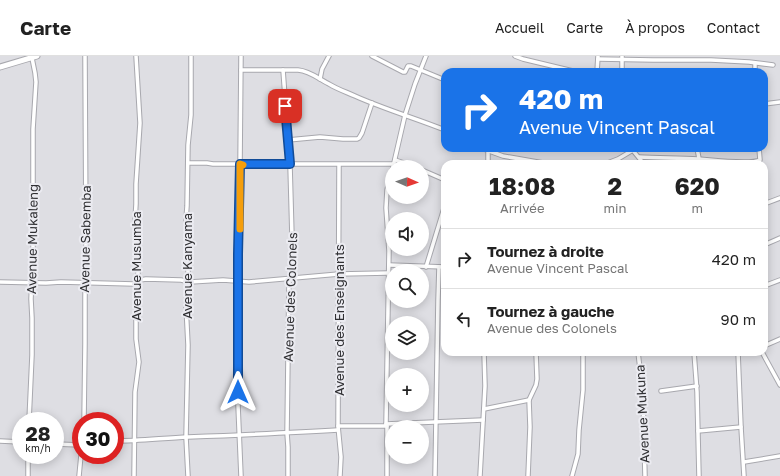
<!DOCTYPE html>
<html lang="fr">
<head>
<meta charset="utf-8">
<style>
	body { margin:0; font-family:"Golos Text",sans-serif; background:#f6f6f6; color:#222; height:100vh; display:flex; flex-direction:column; font-size:15px; white-space:nowrap }
	* { box-sizing:border-box; margin:0 }
	p { font-size:13px; color:#767676 }
	.icon { flex:none; width:22px; height:22px; fill:none; stroke:currentColor; stroke-width:2; stroke-linecap:round; stroke-linejoin:round }
	.map { position:relative; flex:1; overflow:hidden }
	.side { position:absolute; left:441px; top:104px; width:327px; height:196px; display:flex; flex-direction:column; background:#fff; border-radius:12px; box-shadow:0 2px 10px #0003 }
	.side>* { flex:none }
	.hud { position:absolute; left:441px; top:12px; width:327px; height:84px; border-radius:12px; box-shadow:0 2px 10px #0003; background:#1a73e8; color:#fff; overflow:hidden }
	.needle { width:26px; rotate:92deg }
	.tools { position:absolute; left:385px; top:104px; display:grid; gap:8px }
	.tools a { display:grid; place-items:center; width:44px; height:44px; border-radius:50%; background:#fff; box-shadow:0 2px 10px #0003; font-size:20px }
	.speed { position:absolute; left:12px; top:356px; display:flex; gap:8px; font-size:20px; font-weight:700; text-align:center }
	.speed>* { display:grid; place-content:center; width:52px; height:52px; border-radius:50%; background:#fff; box-shadow:0 2px 10px #0003; line-height:1 }
	.speed small { font-size:10px; font-weight:400 }
	.speed .limit { border:6px solid #d22; background:#fff; color:#111 }
	.pin { position:absolute; display:grid; place-items:center; width:34px; height:34px; color:#fff; margin:-17px; border-radius:8px; box-shadow:0 2px 6px #0006 }
	.me { position:absolute; width:44px; margin:-22px; rotate:0deg; stroke-linejoin:round; filter:drop-shadow(0 0 3px #0008) }
	.turn { display:flex; align-items:center; gap:14px; height:84px; padding:0 12px; font-size:18px }
	.turn .icon { width:52px; height:52px; stroke-width:2.5 }
	.turn b { display:block; font-size:28px; line-height:34px }
	.eta { display:flex; justify-content:space-evenly; align-items:center; height:68px; text-align:center }
	.eta b { font-size:24px; font-weight:700; line-height:28px }
	ul { padding:0; list-style:none }
	li { display:flex; align-items:center; gap:12px; height:60px; padding:0 12px; border-top:1px solid #e0e0e0 }
	li div { flex:1 }
	li b { display:block; font-size:15px }
	li em { font-style:normal }
	header { display:flex; align-items:center; gap:24px; box-sizing:border-box; height:56px; padding:0 20px; background:#fff; border-bottom:1px solid #e0e0e0 }
	header strong { font-size:19px }
	nav { display:flex; gap:22px; margin-inline-start:auto; font-size:14px }
	.map>svg:first-child { display:block }
	.lines { fill:none; stroke-linecap:round; stroke-linejoin:round }
	.street-casing { stroke:#a8a8ae; stroke-width:5.5 }
	.secondary-casing { stroke:#a8a8ae; stroke-width:7 }
	.street { stroke:#fff; stroke-width:3.5 }
	.secondary { stroke:#fff; stroke-width:5 }
	.route-casing { stroke:#114b97; stroke-width:10 }
	.route { stroke:#1a73e8; stroke-width:7 }
	.slow { stroke:#f59e0b; stroke-width:7 }
	.labels { text-anchor:middle; dominant-baseline:central; stroke-width:4; stroke-linejoin:round; paint-order:stroke }
	.street-label { font-size:13px; fill:#303033; stroke:#ebebf1 }
</style>
</head>
<body>
<header>
<strong>Carte</strong>
<nav><a>Accueil</a><a>Carte</a><a>À propos</a><a>Contact</a></nav>
</header>
<div class="map">
<svg width="780" height="420" viewBox="0 0 780 420">
	<rect width="100%" height="100%" fill="#dedee3"/>
	<g class="lines">
		<g class="street-casing">
			<g id="street">
				<path d="M241,0L240,108L239,198L238,349L241,420"/>
				<path d="M372,0L403,16H405L408,10H411L445,24"/>
				<path d="M515,0L523,3L577,16"/>
				<path d="M598,3L653,4H711L749,6L773,9"/>
				<path d="M241,14H298C310,15 319,23 329,28C337,33 346,36 355,40C384,53 415,62 445,74"/>
				<path d="M283,14L290,109L293,217L289,224L287,377L288,391V420"/>
				<path d="M597,16L598,0"/>
				<path d="M622,16V0"/>
				<path d="M755,16V7"/>
				<path d="M320,23L322,13L329,0"/>
				<path d="M764,48L780,46"/>
				<path d="M288,84L320,81L343,83H357L359,82L362,77L372,47"/>
				<path d="M481,92L503,100L549,108"/>
				<path d="M631,92L644,108"/>
				<path d="M697,92L700,108"/>
				<path d="M639,101C659,102 678,102 698,103C711,104 750,109 760,104L759,92"/>
				<path d="M395,104L416,111"/>
				<path d="M188,107H207L213,108H394"/>
				<path d="M488,108V95"/>
				<path d="M605,108L618,103L633,94"/>
				<path d="M339,109L338,370L341,401L340,420"/>
				<path d="M393,111L405,59L415,28L426,0"/>
				<path d="M422,114L445,124"/>
				<path d="M764,148L780,142"/>
				<path d="M764,189L780,182"/>
				<path d="M389,209L445,211"/>
				<path d="M426,211L445,149"/>
				<path d="M0,226L46,227L61,226L134,228L140,224L146,223L181,224L190,226L223,224L249,226L339,218L388,217"/>
				<path d="M764,230L780,224"/>
				<path d="M764,290L780,283"/>
				<path d="M638,296L643,339L645,420"/>
				<path d="M694,296L697,336L699,420"/>
				<path d="M738,296L741,371L744,420"/>
				<path d="M762,296L780,329"/>
				<path d="M661,335L697,330"/>
				<path d="M484,353L529,344"/>
				<path d="M29,365L32,299V262L31,243L33,197V73L36,26L35,17L32,2"/>
				<path d="M84,365L85,287V241L86,183L85,0"/>
				<path d="M386,368L483,364"/>
				<path d="M338,370H387"/>
				<path d="M698,375L741,371"/>
				<path d="M0,385L21,386"/>
				<path d="M115,385C139,385 164,382 188,381C238,379 288,377 338,374"/>
				<path d="M55,388L81,389"/>
				<path d="M744,406L780,400"/>
				<path d="M28,420V399"/>
				<path d="M79,420L81,399"/>
				<path d="M134,420L135,336L139,306L136,283V260L139,195L138,179L135,165L136,148V128L140,67L136,0"/>
				<path d="M188,420L186,381L188,289L186,249L188,226V181L186,164L187,150L188,89L191,59V0"/>
				<path d="M387,420V370L386,368L389,195L386,152L387,134L392,114"/>
				<path d="M435,420L438,244L439,211"/>
				<path d="M480,420L485,330L484,296"/>
				<path d="M528,420L530,371L529,344L536,329L537,323L536,296"/>
				<path d="M572,420L578,398L579,374L583,334V296"/>
			</g>
		</g>
		<g class="secondary-casing">
			<path id="secondary" d="M0,11L37,0"/>
		</g>
		<use href="#street" class="street"/>
		<use href="#secondary" class="secondary"/>
	</g>
	<g class="lines">
		<g class="route-casing">
			<path id="route" d="M238,336V198L240,108H290L285,50"/>
		</g>
		<use href="#route" class="route"/>
		<path class="slow" d="M240,173V108L243,109"/>
	</g>
	<g class="labels">
		<g class="street-label">
			<text transform="translate(32 183) rotate(-89)">Avenue Mukaleng</text>
			<text transform="translate(85 183) rotate(-89)">Avenue Sabemba</text>
			<text transform="translate(136 210) rotate(-90)">Avenue Musumba</text>
			<text transform="translate(187 210) rotate(-90)">Avenue Kanyama</text>
			<text transform="translate(290 241) rotate(-88)">Avenue des Colonels</text>
			<text transform="translate(339 264) rotate(-90)">Avenue des Enseignants</text>
			<text transform="translate(642 358) rotate(-93)">Avenue Mukuna</text>
		</g>
	</g>
</svg>
<div class="tools">
<a><svg class="needle" viewBox="-14 -14 28 28"><path d="M0-13l5 13h-10z" fill="#e53935"/><path d="M0 13l5-13h-10z" fill="#767676"/></svg></a>
<a><svg class="icon" aria-label="sound" viewBox="0 0 24 24"><path d="M4 9h4l5-4v14l-5-4H4zM17 9q2 3 0 6"/></svg></a>
<a><svg class="icon" aria-label="search" viewBox="0 0 24 24"><circle cx="10" cy="10" r="6"/><path d="M15 15l6 6"/></svg></a>
<a><svg class="icon" aria-label="layers" viewBox="0 0 24 24"><path d="M12 4l9 5-9 5-9-5zM3 14l9 5 9-5"/></svg></a>
<a>+</a>
<a>−</a>
</div>
<div class="speed"><div>28<small>km/h</small></div><div class="limit">30</div></div>
<div class="pin" style="left:285px;top:50px;background:#d93025"><svg class="icon" aria-label="arrive" viewBox="0 0 24 24"><path d="M6 21V4h12l-3 4 3 4H6"/></svg></div>
<svg class="me" style="left:238px;top:336px" viewBox="-20 -20 40 40"><path d="M0-17L14 15 0 8-14 15z" fill="#1a73e8" stroke="#fff" stroke-width="4"/></svg>
<div class="hud">
<div class="turn"><svg class="icon" aria-label="right" viewBox="0 0 24 24"><path d="M7 20v-9h11M14 6l5 5-5 5"/></svg><div><b>420 m</b>Avenue Vincent Pascal</div></div>
</div>
<section class="side">
<div class="eta">
<div><b>18:08</b><p>Arrivée</p></div>
<div><b>2</b><p>min</p></div>
<div><b>620</b><p>m</p></div>
</div>
<ul>
<li><svg class="icon" aria-label="right" viewBox="0 0 24 24"><path d="M7 20v-9h11M14 6l5 5-5 5"/></svg><div><b>Tournez à droite</b><p>Avenue Vincent Pascal</p></div><em>420 m</em></li>
<li><svg class="icon" aria-label="left" viewBox="0 0 24 24"><path d="M17 20v-9H6M10 6l-5 5 5 5"/></svg><div><b>Tournez à gauche</b><p>Avenue des Colonels</p></div><em>90 m</em></li>
</ul>
</section>
</div>
</body>
</html>
